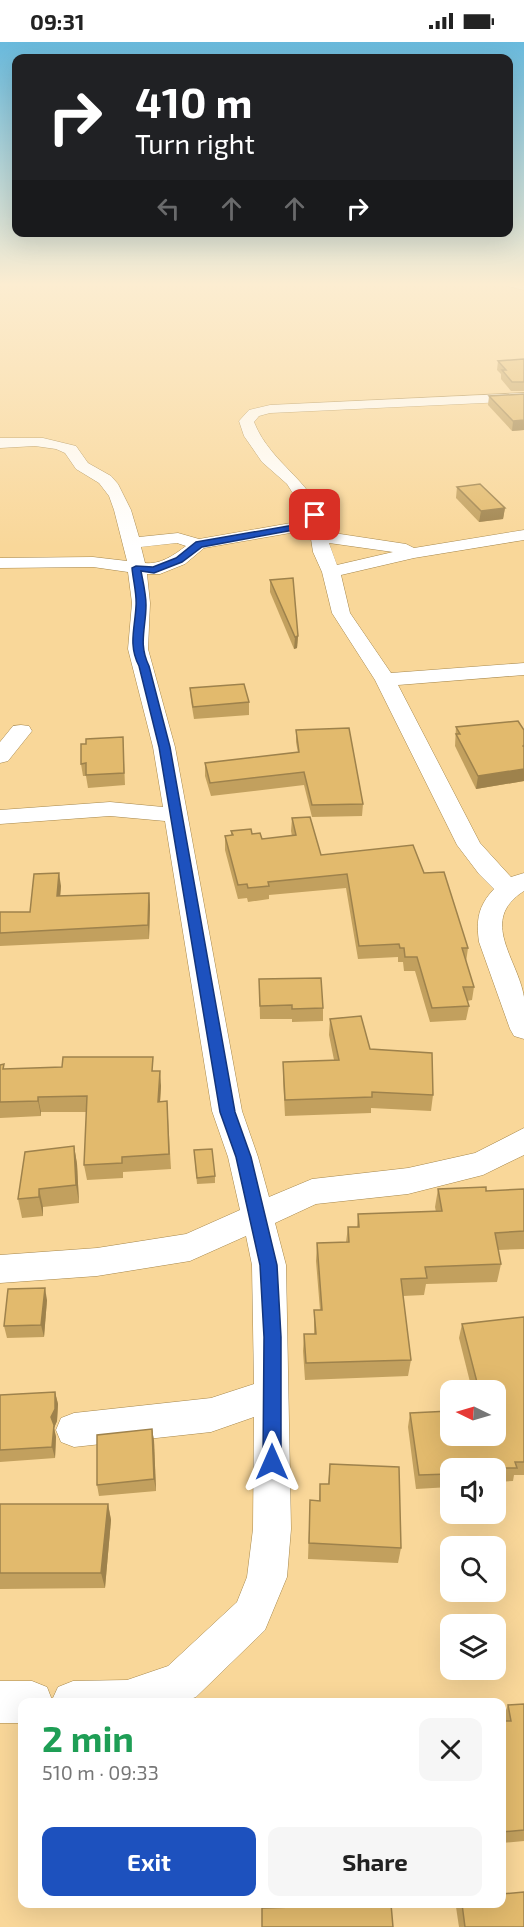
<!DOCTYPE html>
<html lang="en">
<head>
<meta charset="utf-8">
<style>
	body { margin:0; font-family:"Exo 2",sans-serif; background:#f6f6f6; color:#222; height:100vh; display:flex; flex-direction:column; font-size:22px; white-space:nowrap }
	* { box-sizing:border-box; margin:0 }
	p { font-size:20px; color:#767676 }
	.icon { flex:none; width:33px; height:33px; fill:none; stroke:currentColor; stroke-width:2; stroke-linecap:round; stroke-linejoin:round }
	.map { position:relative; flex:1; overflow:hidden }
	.details { position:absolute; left:18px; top:1656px; width:488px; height:210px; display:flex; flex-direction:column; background:#fff; border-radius:12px; box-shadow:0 6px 24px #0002 }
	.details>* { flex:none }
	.banner { position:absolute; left:12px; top:12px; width:501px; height:183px; border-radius:12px; box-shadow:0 6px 24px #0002; background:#202124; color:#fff; overflow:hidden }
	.needle { width:39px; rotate:275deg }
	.fabs { position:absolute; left:440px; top:1338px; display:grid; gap:12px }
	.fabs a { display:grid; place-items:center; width:66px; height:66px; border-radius:12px; background:#fff; box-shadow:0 6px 24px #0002; font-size:30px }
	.pin { position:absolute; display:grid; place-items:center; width:51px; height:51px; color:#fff; margin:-26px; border-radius:12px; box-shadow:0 3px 9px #0006 }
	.me { position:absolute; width:66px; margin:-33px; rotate:0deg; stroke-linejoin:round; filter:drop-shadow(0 0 4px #0008) }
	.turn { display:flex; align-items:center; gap:21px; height:126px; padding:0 24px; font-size:27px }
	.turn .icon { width:78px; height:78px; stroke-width:2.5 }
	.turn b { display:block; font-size:42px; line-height:51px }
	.lanes { display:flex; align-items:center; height:57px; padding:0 24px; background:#0003; justify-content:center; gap:30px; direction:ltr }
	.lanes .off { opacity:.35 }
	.round { display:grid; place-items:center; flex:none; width:63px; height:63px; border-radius:12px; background:#f6f6f6 }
	.head { display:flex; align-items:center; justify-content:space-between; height:102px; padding:0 24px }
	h1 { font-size:36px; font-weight:700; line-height:45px; color:#1e9e55 }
	.cta { display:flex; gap:12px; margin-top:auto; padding:12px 24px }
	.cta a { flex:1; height:69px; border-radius:12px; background:#1d51be; color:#fff; font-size:24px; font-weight:700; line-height:69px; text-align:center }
	.cta a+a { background:#f6f6f6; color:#222 }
	.status { display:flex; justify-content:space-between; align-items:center; height:42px; padding:0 30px; background:#fff; direction:ltr }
	.status svg { height:16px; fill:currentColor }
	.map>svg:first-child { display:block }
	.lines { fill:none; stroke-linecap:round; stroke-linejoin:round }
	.minor-casing { stroke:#a6874b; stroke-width:1 }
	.minor { fill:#fff; fill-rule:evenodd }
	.wall { fill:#c2a05e }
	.shaded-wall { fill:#9e824c }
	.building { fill:#e2ba6d; stroke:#9e824c; stroke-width:1.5 }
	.route { fill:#1d51be; stroke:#13357c; stroke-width:1.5 }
</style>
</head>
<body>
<div class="status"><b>09:31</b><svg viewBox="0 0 49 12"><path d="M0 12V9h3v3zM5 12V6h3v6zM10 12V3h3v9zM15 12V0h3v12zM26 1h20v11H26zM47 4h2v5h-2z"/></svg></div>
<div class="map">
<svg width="524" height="1885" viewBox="0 0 524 1885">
	<rect width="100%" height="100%" fill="#f9d799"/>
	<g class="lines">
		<g class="minor-casing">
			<g id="minor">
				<path d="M505,241H524V248L507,244Z"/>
				<path d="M524,351V359L270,371L259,374L254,380C272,425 317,439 327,490L406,502L414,506L524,488V498L414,516L341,533L350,571L391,631L524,621V633L398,643L480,801L511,835L524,831V849C478,878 518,917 524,955C524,968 524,983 524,997L514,994L510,987L479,900C476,878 478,864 494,847L479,832L457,803L375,638L332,571L322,530L313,510L309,484L296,490L204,506L185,522L160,532H147L150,561L148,607L175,705L242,1069L258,1115L269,1155L312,1137L408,1126L475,1111L524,1086V1113L483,1133L408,1152L316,1162L275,1181L286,1223L291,1487L287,1535L265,1588L196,1655L182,1660H22V1681H0V1639H32L47,1645L52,1658L58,1645L73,1639L127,1638L168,1624L237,1560L247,1535L253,1487L254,1375L211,1390L74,1405L61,1400L56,1388L61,1376L74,1371L211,1356L254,1342L252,1223L246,1194L190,1219L97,1234L0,1241V1213L97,1206L186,1192L240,1168L228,1115L212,1069L165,779L110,774L0,782V768L110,760L163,765L153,705L128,607L132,561L128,530L93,525L0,526V516L93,515L127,519L114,468L109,454L99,441L76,427L65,411L56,407L35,404L0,406V396H43L76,404L88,421L111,434L118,442L131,468L139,495L178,491L199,497L291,481L306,472L287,442L262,420L244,394L239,379L249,368L270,363ZM177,501L186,504C174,513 160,523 145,521L141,505ZM329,501L393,510L337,523Z"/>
				<path d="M21,683L29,684L32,689L8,719L0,721V700L13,684Z"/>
			</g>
		</g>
		<use href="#minor" class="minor"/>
	</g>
	<g class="wall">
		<path d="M524,317V349H511L501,337V332L497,328L498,319Z"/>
		<path d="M524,352V388L512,389L488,363L489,354Z"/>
		<path d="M457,445L505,466L503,477L479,480L456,456Z"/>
		<path d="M270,538L298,594L297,606L294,607L270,550Z"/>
		<path d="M190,646L249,660V673L194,677L191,659Z"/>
		<path d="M456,685L524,688V739L476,747L455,704Z"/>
		<path d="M296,688L363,762L362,774L312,775L304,743L211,754L205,734V721L298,711L296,700Z"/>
		<path d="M123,695L125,743L88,746L86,734H83L81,722Z"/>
		<path d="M292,776L321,813L424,831L468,906L466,920L474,945L472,958L467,959L469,964L466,978L430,980L415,929H404L403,920H398V915L358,917L346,846L269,853V857L248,860L247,856L238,857L225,808V794H231V789L252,792L262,797L292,794L291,789Z"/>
		<path d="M61,844L60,854L149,851L150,864L149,897L0,904V870H30Z"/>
		<path d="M259,937L323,966V979L292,980V977H260Z"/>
		<path d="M330,977L370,1007L433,1053L431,1069L371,1066V1071L285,1074L283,1036V1020L334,1018L329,993Z"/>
		<path d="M4,1022V1027L154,1029L161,1044L160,1060L167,1059L171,1127L123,1130V1136L87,1138L84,1123L87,1070H41V1074L0,1076V1023Z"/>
		<path d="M74,1104L77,1122L79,1161L43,1165V1174L22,1176L18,1157Z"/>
		<path d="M194,1108L215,1134V1141L197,1142Z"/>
		<path d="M438,1147L486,1149L524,1147V1207L498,1208L501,1222L497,1240L426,1242L424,1253L403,1254L411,1318L408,1334L305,1338L303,1309L304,1292H314V1268H320L316,1219L317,1201L346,1200L348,1185H357L358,1172L436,1170L435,1165Z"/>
		<path d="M47,1258L44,1295L7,1296L4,1284Z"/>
		<path d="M524,1275V1433H514L513,1439L495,1440V1426H450V1445L416,1447L408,1385L410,1371L495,1394V1348H472L459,1296L462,1282Z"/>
		<path d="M55,1350L58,1362L57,1379L54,1386L56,1395L55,1416L0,1420V1353Z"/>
		<path d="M152,1387L154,1399L156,1449L99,1454L97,1443Z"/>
		<path d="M330,1422L401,1506L398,1521L308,1517L310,1458L319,1459L320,1442H328Z"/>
		<path d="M0,1462H108L111,1478L105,1546L0,1547Z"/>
		<path d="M524,1662V1799L501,1801V1679H503V1676L508,1663Z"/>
		<path d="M458,1862H501L524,1885H459L456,1865Z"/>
	</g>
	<g class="shaded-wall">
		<path d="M524,378V388L512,389L513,379Z"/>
		<path d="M505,466L503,477L479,480L481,469Z"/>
		<path d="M298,594L297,606L294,607L295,595Z"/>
		<path d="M524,727V739L476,747L478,734Z"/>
		<path d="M59,831L61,844L59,868L57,854Z"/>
		<path d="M149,851L150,864L149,897L148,883Z"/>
		<path d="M160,1029L161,1044L159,1075L158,1060Z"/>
		<path d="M38,1055L41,1070V1074L38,1059Z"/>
		<path d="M74,1104L77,1122L79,1161L76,1143Z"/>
		<path d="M39,1147L43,1165V1174L39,1155Z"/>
		<path d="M45,1246L47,1258L44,1295L41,1283Z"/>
		<path d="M55,1350L58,1362L57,1379L54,1386L56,1395L55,1416L52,1405L51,1375Z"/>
		<path d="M152,1387L154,1399L156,1449L154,1437Z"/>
		<path d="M108,1462L111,1478L105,1546L101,1531Z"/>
	</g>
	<g class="building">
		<path d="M524,317V340H512L502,328H506L498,319Z"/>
		<path d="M524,352V378L513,379L489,354Z"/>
		<path d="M480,442L505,466L481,469L457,445Z"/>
		<path d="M293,536L298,594L295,595L270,538Z"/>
		<path d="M244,642L249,660L193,665L190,646Z"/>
		<path d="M518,679L524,688V703L523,704L524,705V727L478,734L456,692H460L456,685Z"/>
		<path d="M349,686L363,762L312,763L304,730L210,741L205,721L299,710L296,688Z"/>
		<path d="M123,695L124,731L86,733V721L81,722V702H86V697Z"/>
		<path d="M310,775L321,813L413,803L424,831L444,830L468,906H462L474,945H463L469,964L432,966L417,915H405L404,906H400L399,902L359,904L347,832L268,840L269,844L248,846L247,842L238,843L225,794L233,793L231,789L251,787L252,792L260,791L262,797L296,793L292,776Z"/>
		<path d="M59,831L57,854L149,851L148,883L0,891V870H30L34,832Z"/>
		<path d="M321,936L323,966L292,967V963L260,964L259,937Z"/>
		<path d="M361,974L370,1007L432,1011L433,1053L372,1050V1055L285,1058L283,1020L339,1018L330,977Z"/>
		<path d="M63,1015H153L152,1029H160L158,1060L167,1059L169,1112L122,1115V1121L84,1123L87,1054L38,1055V1059L0,1060V1023L4,1022L3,1027L62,1025Z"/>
		<path d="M74,1104L76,1143L39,1147V1155L18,1157L25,1110Z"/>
		<path d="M212,1107L215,1134L197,1136L194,1108Z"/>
		<path d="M486,1145V1149L524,1147V1189L495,1191L501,1222L425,1225L427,1236L401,1237L411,1318L306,1321L304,1292H316L314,1268H322L317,1201L349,1200L348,1185H359L358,1172L442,1169L438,1147Z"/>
		<path d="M45,1246L41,1283L4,1284L8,1247Z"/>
		<path d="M524,1275V1420H515L517,1426H450V1432L419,1433L410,1371L450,1369V1394H495V1348H479L462,1282Z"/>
		<path d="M55,1350V1367L51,1375L54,1383L52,1405L0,1408V1353Z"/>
		<path d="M152,1387L154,1437L97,1443V1393Z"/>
		<path d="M330,1422L399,1425L401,1506L309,1501L310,1458L320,1459V1442H329Z"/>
		<path d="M0,1462H108L101,1531H0Z"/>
		<path d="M524,1662V1788L501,1790V1679H511L508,1663Z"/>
		<path d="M524,1850V1885H465L462,1862H501V1852Z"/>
		<path d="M391,1862L393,1885H262V1866Z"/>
	</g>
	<linearGradient id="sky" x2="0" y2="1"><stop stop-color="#69badd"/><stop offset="0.48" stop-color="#fcedd1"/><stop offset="1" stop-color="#fcedd1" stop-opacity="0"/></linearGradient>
	<rect width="524" height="505" fill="url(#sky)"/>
	<path class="route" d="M315,470L318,471V475L299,487L202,505L182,520L154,531L141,529C143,540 146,552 146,563C146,586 138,602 149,624L170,705L235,1070L251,1115L277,1223L281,1295V1420L279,1426L272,1429L265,1426L263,1420L264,1295L260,1223L236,1115L220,1070L159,705L139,624C128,603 135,586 136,564C137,552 133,538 132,526L136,524L153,525L176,516L196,500L294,483Z"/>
</svg>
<div class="fabs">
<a><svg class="needle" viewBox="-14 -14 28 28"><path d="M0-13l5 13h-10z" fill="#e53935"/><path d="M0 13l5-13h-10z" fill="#767676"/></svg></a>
<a><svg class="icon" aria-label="sound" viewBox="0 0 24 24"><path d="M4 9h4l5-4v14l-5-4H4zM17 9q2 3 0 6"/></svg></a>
<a><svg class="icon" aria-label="search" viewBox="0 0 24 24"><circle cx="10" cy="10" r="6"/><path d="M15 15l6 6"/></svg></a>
<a><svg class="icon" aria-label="layers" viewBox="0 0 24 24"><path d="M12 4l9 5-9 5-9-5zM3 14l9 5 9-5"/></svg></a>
</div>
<div class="pin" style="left:315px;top:473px;background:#d93025"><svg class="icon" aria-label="arrive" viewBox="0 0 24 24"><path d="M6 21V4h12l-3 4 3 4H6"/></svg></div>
<svg class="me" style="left:272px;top:1420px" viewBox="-20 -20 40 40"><path d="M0-17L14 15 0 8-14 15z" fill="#1d51be" stroke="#fff" stroke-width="4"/></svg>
<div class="banner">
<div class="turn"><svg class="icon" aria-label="right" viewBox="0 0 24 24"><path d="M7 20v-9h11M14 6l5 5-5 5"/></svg><div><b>410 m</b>Turn right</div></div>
<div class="lanes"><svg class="icon off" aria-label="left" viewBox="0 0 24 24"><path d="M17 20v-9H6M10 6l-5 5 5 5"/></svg><svg class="icon off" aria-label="ahead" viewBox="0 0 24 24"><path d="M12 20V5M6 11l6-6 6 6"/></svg><svg class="icon off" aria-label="ahead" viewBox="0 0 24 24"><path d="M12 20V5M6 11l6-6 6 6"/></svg><svg class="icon" aria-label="right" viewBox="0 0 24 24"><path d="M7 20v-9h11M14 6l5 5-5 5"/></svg></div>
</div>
<section class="details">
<div class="head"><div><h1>2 min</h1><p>510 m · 09:33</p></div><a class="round"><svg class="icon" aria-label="close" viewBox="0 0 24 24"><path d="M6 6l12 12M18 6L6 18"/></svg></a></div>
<div class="cta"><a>Exit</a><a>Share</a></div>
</section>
</div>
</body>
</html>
